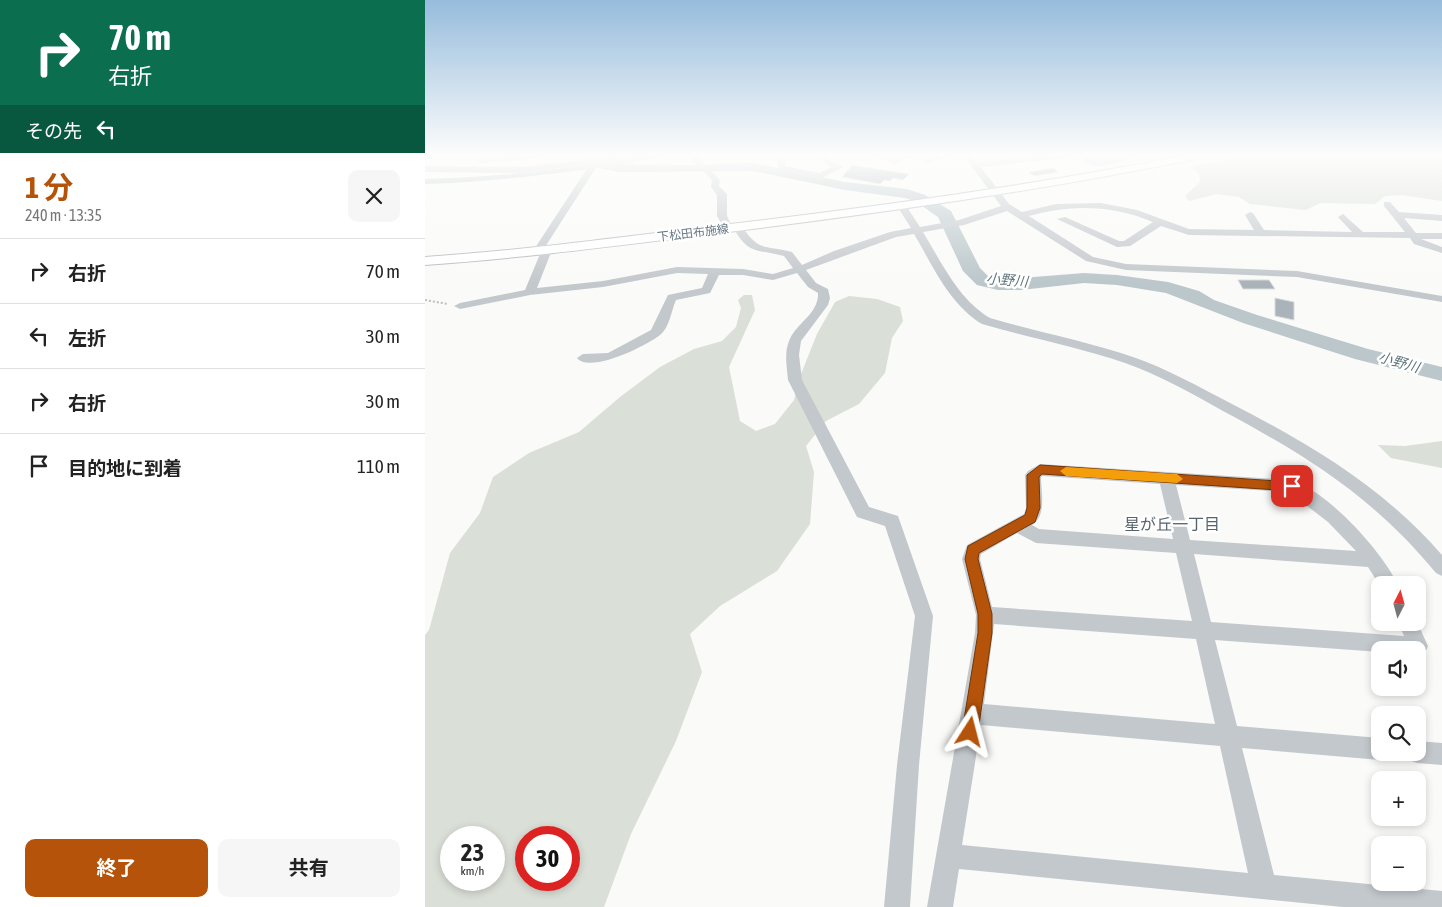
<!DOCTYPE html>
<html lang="ja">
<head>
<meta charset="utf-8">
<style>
	body { margin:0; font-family:"Asap Condensed","Noto Sans JP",sans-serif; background:#f6f6f6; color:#222; height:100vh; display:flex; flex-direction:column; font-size:19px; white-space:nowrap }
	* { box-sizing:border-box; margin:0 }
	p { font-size:16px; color:#767676 }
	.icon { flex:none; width:28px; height:28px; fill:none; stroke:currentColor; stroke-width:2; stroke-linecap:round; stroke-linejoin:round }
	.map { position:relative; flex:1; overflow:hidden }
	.details { display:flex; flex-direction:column; background:#fff; width:425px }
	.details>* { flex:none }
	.guide { background:#0b6e4f; color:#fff; overflow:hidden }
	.needle { width:32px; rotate:6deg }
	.controls { position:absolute; left:946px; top:576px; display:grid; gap:10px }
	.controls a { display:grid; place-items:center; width:55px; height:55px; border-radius:10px; background:#fff; box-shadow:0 2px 8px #0003; font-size:25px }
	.speed { position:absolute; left:15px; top:826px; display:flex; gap:10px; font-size:25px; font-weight:700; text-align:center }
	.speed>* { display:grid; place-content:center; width:65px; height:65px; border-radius:50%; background:#fff; box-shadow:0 2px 8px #0003; line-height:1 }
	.speed small { font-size:12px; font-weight:400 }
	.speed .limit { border:8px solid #d22; background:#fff; color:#111 }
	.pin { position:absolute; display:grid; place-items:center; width:42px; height:42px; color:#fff; margin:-21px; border-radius:10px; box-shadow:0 2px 8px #0006 }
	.me { position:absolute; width:55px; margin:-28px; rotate:9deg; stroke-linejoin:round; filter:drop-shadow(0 0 4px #0008) }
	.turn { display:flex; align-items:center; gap:18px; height:105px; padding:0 25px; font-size:22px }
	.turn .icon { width:65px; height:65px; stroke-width:2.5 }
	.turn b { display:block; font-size:35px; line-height:42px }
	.then { display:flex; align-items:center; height:48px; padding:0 25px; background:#0003; gap:10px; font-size:19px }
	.round { display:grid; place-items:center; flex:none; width:52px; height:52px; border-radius:10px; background:#f6f6f6 }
	.head { display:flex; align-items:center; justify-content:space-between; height:85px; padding:0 25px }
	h1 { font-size:30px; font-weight:700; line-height:38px; color:#b45309 }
	.action { display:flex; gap:10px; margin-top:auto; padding:10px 25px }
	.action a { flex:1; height:58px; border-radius:10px; background:#b45309; color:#fff; font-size:20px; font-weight:700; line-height:58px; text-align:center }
	.action a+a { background:#f6f6f6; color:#222 }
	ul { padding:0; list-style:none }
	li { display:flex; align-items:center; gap:15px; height:65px; padding:0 25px; border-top:1px solid #e0e0e0 }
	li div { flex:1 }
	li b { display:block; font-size:19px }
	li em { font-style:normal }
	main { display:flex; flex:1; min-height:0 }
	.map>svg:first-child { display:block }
	.green { fill:#dadfd7; fill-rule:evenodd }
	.water { fill:#bbc7cb }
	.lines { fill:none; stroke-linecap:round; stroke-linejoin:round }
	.river { fill:#bbc7cb; fill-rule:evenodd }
	.building { fill:#aab3b9; stroke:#dcdcda }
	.major-casing { stroke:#b5babe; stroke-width:2 }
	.path { stroke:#bbbfc2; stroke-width:2; stroke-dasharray:2 2; stroke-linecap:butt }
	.minor { fill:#c3c8cc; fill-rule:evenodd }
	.major { fill:#fff; fill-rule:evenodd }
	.route { fill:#b45309; stroke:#753606 }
	.slow { fill:#f59e0b }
	.labels { text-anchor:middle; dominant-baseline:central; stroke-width:5; stroke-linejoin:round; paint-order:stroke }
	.far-street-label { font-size:12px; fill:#657683; stroke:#fff }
	.far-water-label { font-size:14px; font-style:italic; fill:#60757c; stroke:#fff }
	.neighbourhood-label { font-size:16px; fill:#57646e; stroke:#fff }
</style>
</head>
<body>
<main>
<section class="details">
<div class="guide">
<div class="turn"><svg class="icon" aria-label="right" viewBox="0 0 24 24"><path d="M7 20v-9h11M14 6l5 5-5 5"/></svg><div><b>70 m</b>右折</div></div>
<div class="then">その先<svg class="icon" aria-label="left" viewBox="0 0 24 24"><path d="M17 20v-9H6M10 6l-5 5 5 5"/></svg></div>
</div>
<div class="head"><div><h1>1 分</h1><p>240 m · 13:35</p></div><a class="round"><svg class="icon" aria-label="close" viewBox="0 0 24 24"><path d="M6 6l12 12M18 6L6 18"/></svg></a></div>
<ul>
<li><svg class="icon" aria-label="right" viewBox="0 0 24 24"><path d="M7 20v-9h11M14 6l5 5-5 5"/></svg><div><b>右折</b></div><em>70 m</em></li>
<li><svg class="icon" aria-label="left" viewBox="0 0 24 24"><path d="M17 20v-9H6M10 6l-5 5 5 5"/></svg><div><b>左折</b></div><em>30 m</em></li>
<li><svg class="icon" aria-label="right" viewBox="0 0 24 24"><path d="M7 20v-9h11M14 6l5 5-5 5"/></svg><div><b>右折</b></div><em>30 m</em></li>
<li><svg class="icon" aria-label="arrive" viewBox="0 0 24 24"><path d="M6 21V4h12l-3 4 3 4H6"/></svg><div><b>目的地に到着</b></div><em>110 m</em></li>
</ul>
<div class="action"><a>終了</a><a>共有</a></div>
</section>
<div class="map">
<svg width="1017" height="907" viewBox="0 0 1017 907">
	<rect width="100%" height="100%" fill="#fafaf8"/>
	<g class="green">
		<path d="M819,156H1017V201L977,195L960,196L950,204L895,203L881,210L825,204L814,197L792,194L764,201L760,196L775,182L774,173L765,167Z"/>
		<path d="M319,295H327L330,310L304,367L315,421L331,431L350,424L369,400L376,374L392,334L410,302L424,296L452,299L475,307L478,321L467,338L460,373L434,404L401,421L381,446L389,472L385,524L352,571L295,606L265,634L277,672L251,741L206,834L179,907H0V635L4,630L25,553L55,513L68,477L104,453L154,432L195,397L235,367L269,349L297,341L311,327L316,308L313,300ZM26,838H69V880H26ZM101,838H144V880H101Z"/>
		<path d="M1017,441V468L966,458L953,445L980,446Z"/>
	</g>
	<g class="water">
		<path d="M216,156H243C162,171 82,181 0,184V179C73,177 145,169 216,156Z"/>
		<path d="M655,156L675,159L712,156C699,160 677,170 664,164C661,162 658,158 655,156Z"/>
	</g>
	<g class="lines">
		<path class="river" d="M179,161L195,164L261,165L328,163L420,182L482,189L500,195L526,211L555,268L564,277L596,278L659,273L692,275L743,282L774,291L789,300L832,315L943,349L1017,367V381L930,359L818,323L741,293L692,285L659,283L596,290H573L552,285L538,271L513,217L490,201L480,198L420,190L328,171L195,172L174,168L172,165Z"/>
	</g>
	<g class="building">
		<path d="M427,165L484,174L478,180L468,178L465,181L459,180L455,184L417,177Z"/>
		<path d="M628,168L633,172L609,176L604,172Z"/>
		<path d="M813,280H844L850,289H818Z"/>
		<path d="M850,298L869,302V320L850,316Z"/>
	</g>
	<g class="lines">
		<g class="major-casing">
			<path id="major" d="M756,156H776L771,159C614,191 455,213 296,233C197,245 99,258 0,265V257C100,250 198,237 297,225C451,207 604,186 756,156Z"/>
		</g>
		<path class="path" d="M0,300L23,304"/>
		<g class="minor">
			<path d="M85,156H117L113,158L56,163L52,161L56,159Z"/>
			<path d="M190,156H214L174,163L120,247L127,250L112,288L178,281L252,267L318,269L348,274L368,268L359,256C332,249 323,255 308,227L313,224L316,225C334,252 338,245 367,252L377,265L409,251L465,232L486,228L472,206L474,204H480L495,227L534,220L576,206L539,156H547L552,162L617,156H646L642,158L556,167L584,204L597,212L631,204L676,203L712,210L764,229L829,230L820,215L825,212L828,213L839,230L927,232L913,217L918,214L938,232H980L959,206V202H965L974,212L1017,215V221L979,218L991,233H1017V239H996L1017,247V253L989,244L985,238L764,235L736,226L705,246L692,247L632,219L640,217L694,241H699L728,222C688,205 646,204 604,216L668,257L701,264L872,271L1017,296V302L872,277L701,270L661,261L582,211L539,225L498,232C517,263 533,299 565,318C612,332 661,341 708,357C743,369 774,387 807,404C885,444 959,488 1017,555V576L1011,573C948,497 884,457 798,411C766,393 734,375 700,363C653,347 604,338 557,324C524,304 508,266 489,234L471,237L381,270L391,283L403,289L405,298L403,305L376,341L374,355L377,380L444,507L473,516L508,616L494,765L485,907H459L472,765L490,616L460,526L432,517L363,380C362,368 359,353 364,341C371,323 394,314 393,293L383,287L372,273L348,280L318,275H294L285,293L251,300C246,311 245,327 235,335C221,346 165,374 152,358L158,354L183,353L226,330L243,295L277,288L283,274L252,273L178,287L105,295L35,309L29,306L35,303L100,290L115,254L108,251L165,164L96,173L0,172V166L96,167Z"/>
			<path d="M263,156H272L295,180L294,186L302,194V216L308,228L306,230H300L292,216V195L286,187L287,180Z"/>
			<path d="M352,156H360V166L394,173L407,167L389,156H399L418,167L395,179L353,170Z"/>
			<path d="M447,156L469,159L476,156H486L470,164Z"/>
			<path d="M510,156H522L503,163L499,161Z"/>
			<path d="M615,464L867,480C903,492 957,551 973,585L955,586L943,567L769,554L786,622L979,636L973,622H992L1003,646L1000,653L993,655L992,650H955V652L790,640L812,726L955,738V752H964L963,757L955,760L817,748L849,875L1017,891V907H918L534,869L528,907H502L550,633L551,615L537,559L542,545L599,514L601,508L600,475L603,471ZM618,476L735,484L748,539L614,529L607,525C622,516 616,492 616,477ZM751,485L864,492L903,522L931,551L765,540ZM592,533L611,543L751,553L767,621L567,607L555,559L556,554ZM569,624L771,639L790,724L559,704ZM556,725L795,746L823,873L537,845Z"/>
			<path d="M992,741L1017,743V765L992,763L984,760L981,752H992Z"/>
		</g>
		<use href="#major" class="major"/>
	</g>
	<linearGradient id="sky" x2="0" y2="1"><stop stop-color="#96bcdc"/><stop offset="0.55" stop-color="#fdfdfc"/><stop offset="1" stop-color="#fdfdfc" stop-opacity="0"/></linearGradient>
	<rect width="1017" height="283" fill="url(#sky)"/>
	<path class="route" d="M615,465L867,482L873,486L867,491L617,474L614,477L615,508L610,522L554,553L553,559L567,614V633L553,732L551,737L545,740L539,737L537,732L553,633V614L540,559L543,546L600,515L602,508V475Z"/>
	<path class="slow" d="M641,467L752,474L758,479L752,483L641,476L635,471Z"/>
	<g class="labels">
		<g class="far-street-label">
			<text transform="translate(268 233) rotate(-7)">下松田布施線</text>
		</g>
		<g class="far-water-label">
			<text transform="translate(582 280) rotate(5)">小野川</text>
			<text transform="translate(974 362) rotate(16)">小野川</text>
		</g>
		<g class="neighbourhood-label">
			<text x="747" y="524">星が丘一丁目</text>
		</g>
	</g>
</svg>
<div class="controls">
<a><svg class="needle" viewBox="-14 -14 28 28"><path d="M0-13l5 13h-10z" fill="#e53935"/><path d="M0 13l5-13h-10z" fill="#767676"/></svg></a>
<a><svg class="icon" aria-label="sound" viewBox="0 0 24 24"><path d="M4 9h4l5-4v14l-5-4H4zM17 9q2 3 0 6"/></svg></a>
<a><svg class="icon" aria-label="search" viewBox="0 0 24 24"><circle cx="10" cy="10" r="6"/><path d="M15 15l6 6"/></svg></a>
<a>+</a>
<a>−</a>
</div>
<div class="speed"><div>23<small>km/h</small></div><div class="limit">30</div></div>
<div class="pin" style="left:867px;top:486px;background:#d93025"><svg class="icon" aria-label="arrive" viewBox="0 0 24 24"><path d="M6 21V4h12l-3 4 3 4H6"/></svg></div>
<svg class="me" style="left:545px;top:732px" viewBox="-20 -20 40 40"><path d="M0-17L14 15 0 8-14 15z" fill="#b45309" stroke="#fff" stroke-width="4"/></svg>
</div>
</main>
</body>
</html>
